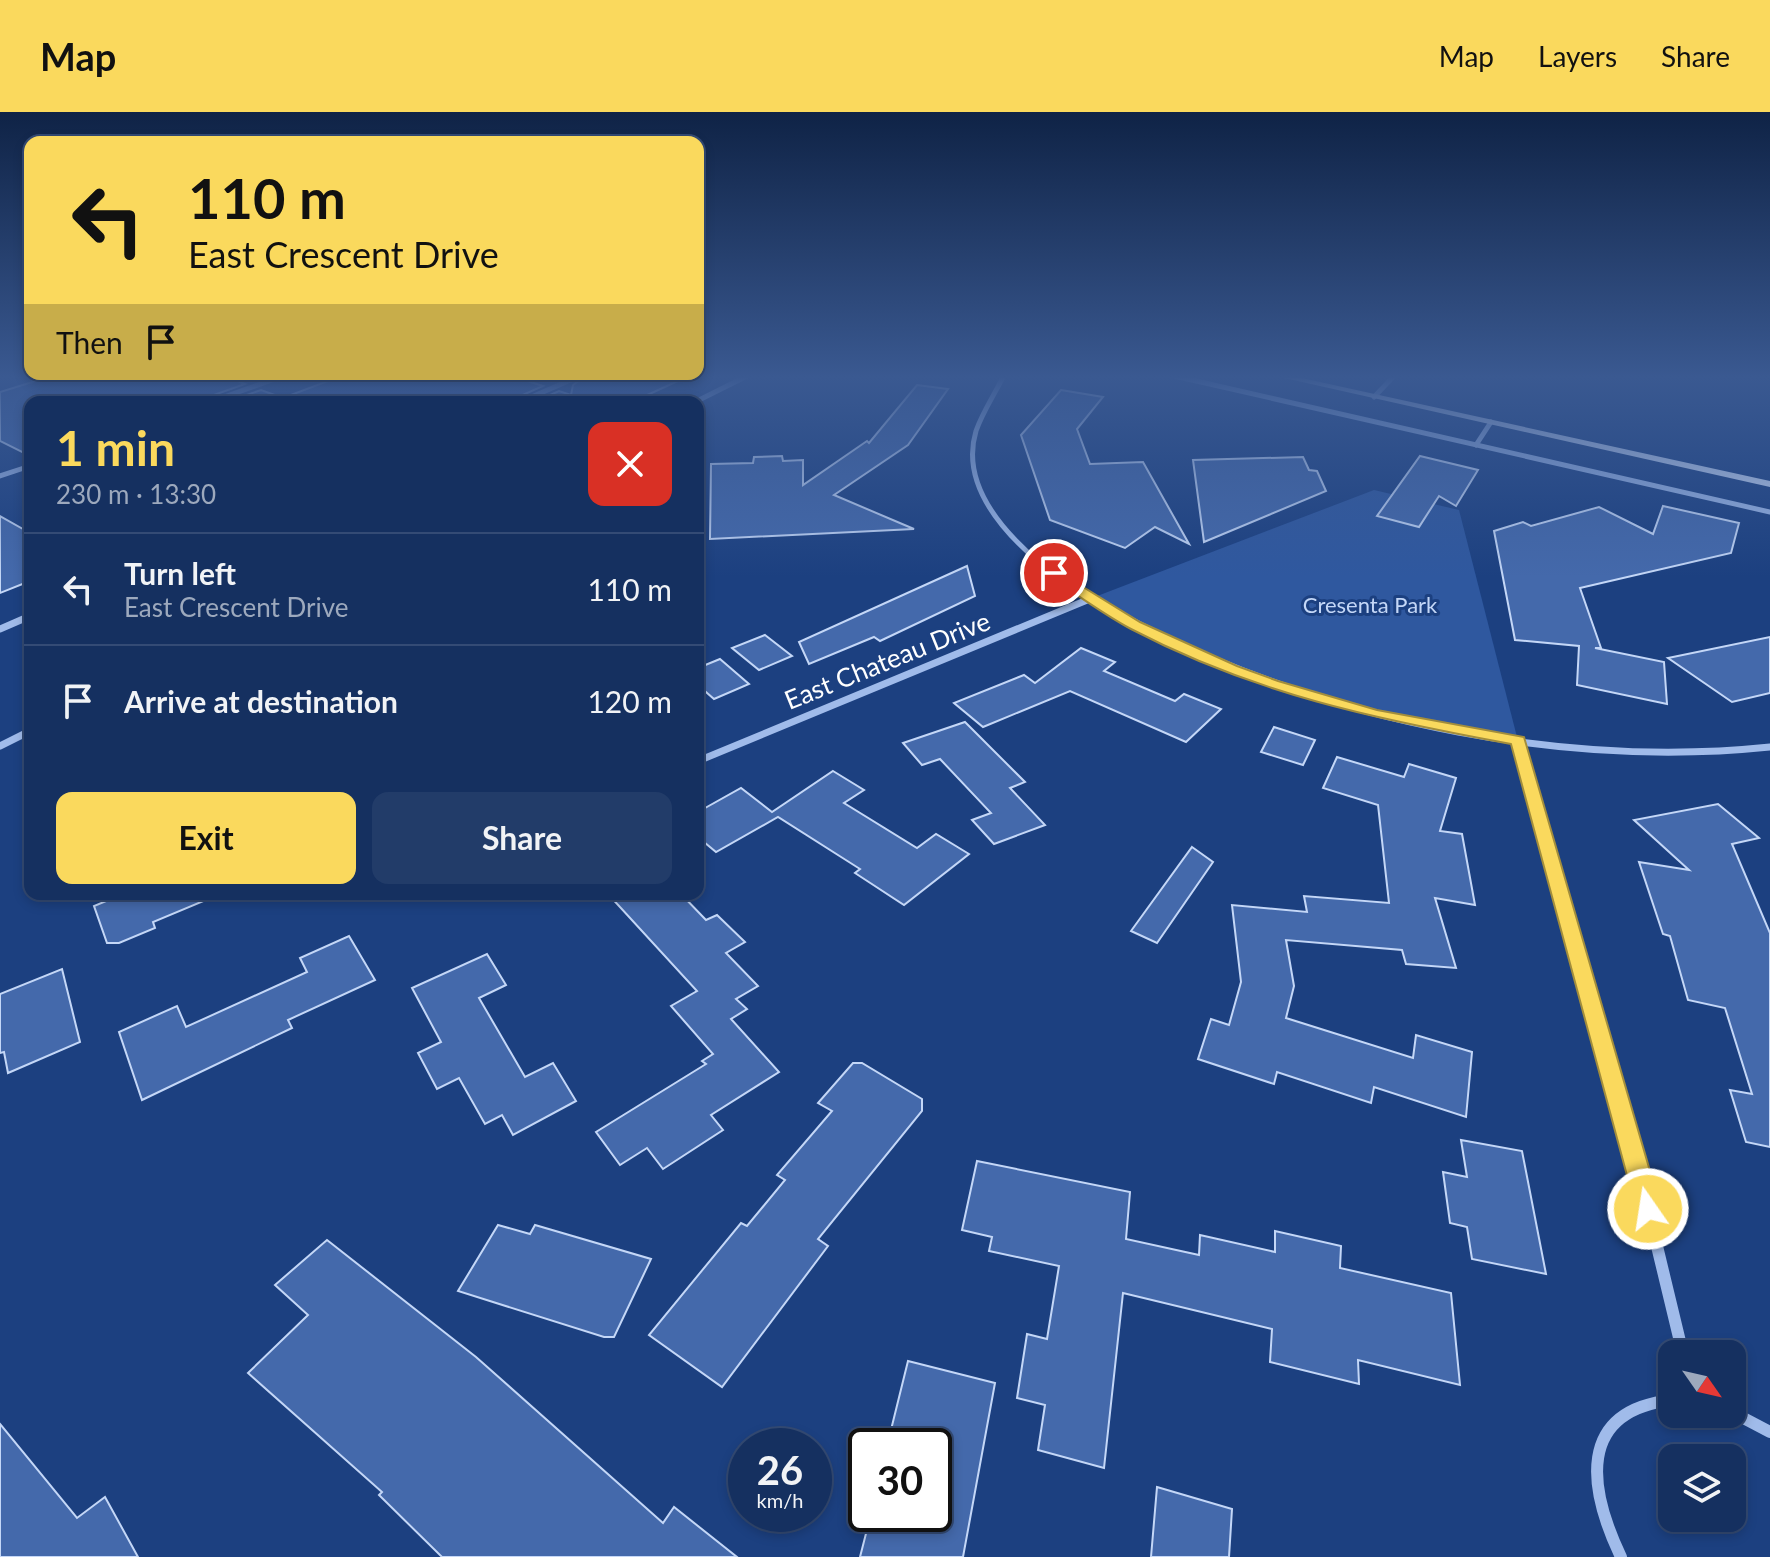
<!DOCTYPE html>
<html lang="en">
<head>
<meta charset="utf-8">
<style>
	body { margin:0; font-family:Lato,sans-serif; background:#223c69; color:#f1f3f6; height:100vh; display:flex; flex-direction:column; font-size:30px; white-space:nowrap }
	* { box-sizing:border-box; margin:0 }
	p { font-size:26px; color:#9da9bd }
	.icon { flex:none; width:44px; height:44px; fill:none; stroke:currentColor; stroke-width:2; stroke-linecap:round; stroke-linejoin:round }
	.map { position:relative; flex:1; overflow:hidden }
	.details { position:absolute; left:24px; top:284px; width:680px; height:504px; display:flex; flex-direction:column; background:#153060; border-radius:16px; box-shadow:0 4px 12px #0003,0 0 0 2px #344b75 }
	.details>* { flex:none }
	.guide { position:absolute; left:24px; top:24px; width:680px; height:244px; border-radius:16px; box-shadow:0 4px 12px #0003,0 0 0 2px #344b75; background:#fad95d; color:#111; overflow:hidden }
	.needle { width:52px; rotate:124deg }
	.buttons { position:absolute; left:1658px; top:1228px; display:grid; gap:16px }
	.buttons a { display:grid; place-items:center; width:88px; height:88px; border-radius:16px; background:#153060; box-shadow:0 4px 12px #0003,0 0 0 2px #344b75; font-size:40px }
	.speed { position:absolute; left:728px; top:1316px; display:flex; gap:16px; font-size:40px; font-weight:700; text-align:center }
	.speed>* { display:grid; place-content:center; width:104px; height:104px; border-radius:50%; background:#153060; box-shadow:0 4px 12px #0003,0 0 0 2px #344b75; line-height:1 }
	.speed small { font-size:20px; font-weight:400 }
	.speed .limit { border:4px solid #111; border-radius:12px; background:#fff; color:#111 }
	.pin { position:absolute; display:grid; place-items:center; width:68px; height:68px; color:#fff; margin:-34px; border:4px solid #fff; border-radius:50%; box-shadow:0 2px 8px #0007 }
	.me { position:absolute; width:88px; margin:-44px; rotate:347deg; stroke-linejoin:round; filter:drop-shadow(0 0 6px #0008) }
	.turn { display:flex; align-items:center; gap:28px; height:168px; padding:0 32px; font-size:36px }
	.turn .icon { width:104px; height:104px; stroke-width:2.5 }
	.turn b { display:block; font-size:56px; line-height:68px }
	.then { display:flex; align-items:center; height:76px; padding:0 32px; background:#0003; gap:16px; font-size:30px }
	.round { display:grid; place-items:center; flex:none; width:84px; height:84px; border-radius:16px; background:#223c69 }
	.overview { display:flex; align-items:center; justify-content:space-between; height:136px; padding:0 32px }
	h1 { font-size:48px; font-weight:700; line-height:60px; color:#fad95d }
	.primary-button { display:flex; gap:16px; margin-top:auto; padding:16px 32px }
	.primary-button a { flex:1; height:92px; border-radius:16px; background:#fad95d; color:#111; font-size:32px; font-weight:700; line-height:92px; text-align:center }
	.primary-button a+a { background:#223c69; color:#f1f3f6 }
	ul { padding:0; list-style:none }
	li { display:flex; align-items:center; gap:24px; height:112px; padding:0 32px; border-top:2px solid #344b75 }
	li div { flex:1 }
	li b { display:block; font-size:30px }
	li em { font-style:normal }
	header { display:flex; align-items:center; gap:48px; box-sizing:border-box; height:112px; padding:0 40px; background:#fad95d; color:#111 }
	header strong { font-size:38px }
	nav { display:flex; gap:44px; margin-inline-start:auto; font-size:28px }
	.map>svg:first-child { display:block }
	.green { fill:#2f589f }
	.building { fill:#4469ab; stroke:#c4d7f7; stroke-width:2 }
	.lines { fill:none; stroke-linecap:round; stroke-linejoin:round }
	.minor-far3 { stroke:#a0bbea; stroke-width:5 }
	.minor-far2 { stroke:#a0bbea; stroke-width:7 }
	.minor-far1 { stroke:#a0bbea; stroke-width:9 }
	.minor { stroke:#a0bbea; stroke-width:12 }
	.secondary { fill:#cbdbf7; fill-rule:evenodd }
	.route { fill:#fad95d; stroke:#a28d3c; stroke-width:2 }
	.labels { text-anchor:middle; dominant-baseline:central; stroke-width:6; stroke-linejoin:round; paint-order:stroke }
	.far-park-label { font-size:22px; fill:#c4d7f7; stroke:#1c4080 }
	.street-label { font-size:26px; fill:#fff; stroke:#1c4080 }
</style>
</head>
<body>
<header>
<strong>Map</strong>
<nav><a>Map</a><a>Layers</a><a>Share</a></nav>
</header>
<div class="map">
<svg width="1770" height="1445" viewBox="0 0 1770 1445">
	<rect width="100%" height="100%" fill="#1c4080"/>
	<path class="green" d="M1374,378L1459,398L1518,629L1435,614L1232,558L1092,486Z"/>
	<g class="building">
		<path d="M55,263H223L245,272L208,285L205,290H30V344L0,329V280Z"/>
		<path d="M344,263H509L543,274L518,285L515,290H226L261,278L283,286Z"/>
		<path d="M587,263H691L632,290H534L559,279L571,283L573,273Z"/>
		<path d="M917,273L948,277L908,333L834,383L914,417L710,427L711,352L753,351L754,345L782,344L783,349L803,348V373L867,329L869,331Z"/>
		<path d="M1061,278L1103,285L1077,317L1090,352L1143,350L1189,432L1155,415L1125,436L1050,408L1021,323Z"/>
		<path d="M1420,344L1478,358L1456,394L1439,384L1419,415L1377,404Z"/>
		<path d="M1303,345L1309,358L1317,359L1326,379L1204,430L1193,348Z"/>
		<path d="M1663,394L1739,411L1731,441L1580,476L1601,536H1595L1664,550L1667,592L1577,573L1579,534L1515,528L1494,419L1523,410L1531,414L1599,395L1653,422Z"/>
		<path d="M0,404L30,421V469L0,481Z"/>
		<path d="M967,454L975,484L880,529L874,525L809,552L799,530Z"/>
		<path d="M765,523L792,544L759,558L732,536Z"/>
		<path d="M1770,525V581L1732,590L1668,546Z"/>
		<path d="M1081,536L1115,550L1104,559L1175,589L1184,582L1221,597L1186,630L1070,579L983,615L954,591L1024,563L1035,571Z"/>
		<path d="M720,547L749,572L714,587L698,573V556Z"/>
		<path d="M965,610L1025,670L1010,676L1045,713L994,732L972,708L991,701L940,647L922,653L903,631Z"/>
		<path d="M1274,615L1315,628L1303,653L1261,640Z"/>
		<path d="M1337,645L1404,665L1409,652L1456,666L1440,719L1462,722L1475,793L1435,786L1456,856L1406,852L1402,838L1286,828L1294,874L1286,906L1413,946L1416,923L1472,940L1466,1005L1374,975L1371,991L1277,960L1274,972L1198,947L1211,907L1229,913L1241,870L1232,793L1307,800L1304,784L1389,791L1378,693L1323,676Z"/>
		<path d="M833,659L864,678L844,691L917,736L936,722L969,742L904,793L855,761L860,757L778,705L716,740L698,725V700L741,676L772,700Z"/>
		<path d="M1718,692L1759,726L1732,732L1770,821V1035L1746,1030L1730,978L1752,982L1725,896L1688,888L1670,824L1663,822L1639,750L1689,758L1634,708Z"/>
		<path d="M1192,735L1213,750L1157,831L1131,819Z"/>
		<path d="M123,782H217L218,783L153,810L155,816L119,831H107L94,794Z"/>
		<path d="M608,782H681L706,808L717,803L745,830L726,841L758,874L736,887L747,897L731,907L779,960L711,1003L723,1018L663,1057L647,1036L620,1053L596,1020L706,952L702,949L713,942L671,894L697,879Z"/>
		<path d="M349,824L375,868L288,908L292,916L142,988L119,920L177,894L186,915L307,860L300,846Z"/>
		<path d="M487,842L506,873L479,886L525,965L553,951L576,989L513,1023L502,1003L485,1012L459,966L437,977L418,941L441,930L412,876Z"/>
		<path d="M62,857L80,930L8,961L4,940L0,941V882Z"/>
		<path d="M853,951H862L922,987V999L818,1127L828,1134L722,1275L649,1223L741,1111L747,1114L785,1068L777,1063L832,999L818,991Z"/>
		<path d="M1461,1028L1522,1039L1546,1162L1472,1147L1467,1115L1450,1111L1443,1060L1467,1065Z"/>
		<path d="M977,1049L1130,1080L1126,1127L1199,1143L1200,1123L1275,1140V1119L1341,1134L1340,1156L1451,1181L1460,1273L1358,1248L1359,1272L1270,1250L1272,1217L1123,1181L1104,1356L1038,1338L1045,1293L1017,1286L1027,1222L1047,1227L1059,1154L989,1139L992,1125L962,1118Z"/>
		<path d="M498,1113L530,1122L535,1113L651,1147L614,1225H604L458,1179Z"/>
		<path d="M327,1128L476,1245L663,1411L674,1395L737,1445H442L379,1383L382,1380L248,1261L308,1203L275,1173Z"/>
		<path d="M908,1249L995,1271L963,1445H860L871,1402H934V1334H887Z"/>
		<path d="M0,1312L77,1406L105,1385L138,1445H0Z"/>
		<path d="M1157,1375L1232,1397L1229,1445H1151Z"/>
	</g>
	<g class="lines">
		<g class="minor-far3">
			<path d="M1004,263C995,282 983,299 976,319C960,372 1002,419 1040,451"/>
			<path d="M1170,263L1770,400"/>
			<path d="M1374,285L1395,263"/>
			<path d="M210,290L286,263"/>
			<path d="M520,290L582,263"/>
			<path d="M695,290L749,263"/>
			<path d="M1476,333L1491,310"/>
			<path d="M0,364L30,354"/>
		</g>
		<g class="minor-far2">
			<path d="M1037,449C1074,479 1119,503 1162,524C1344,611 1568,656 1770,635"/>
			<path d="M0,517L30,504"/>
			<path d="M1518,629L1537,697"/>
			<path d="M0,634L30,619"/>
			<path d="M698,649L1092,486"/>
		</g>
		<g class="minor-far1">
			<path d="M1537,695L1630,1020"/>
			<path d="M446,782L477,785L497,782"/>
		</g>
		<g class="minor">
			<path d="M1629,1018L1683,1242"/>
			<path d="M1732,1300L1770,1320"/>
			<path d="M1621,1445C1589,1378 1575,1299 1672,1288"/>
		</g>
		<path class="secondary" d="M1271,263H1288L1770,369V375Z"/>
	</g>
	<linearGradient id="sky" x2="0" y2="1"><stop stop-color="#0f2346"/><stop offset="0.57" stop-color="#3a5991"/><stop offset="1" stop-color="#3a5991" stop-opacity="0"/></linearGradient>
	<rect width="1770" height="465" fill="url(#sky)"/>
	<path class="route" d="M1054,457L1140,510L1237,554L1278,569L1377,598L1524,625L1661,1097L1657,1105L1648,1108L1640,1105L1636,1097L1511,632C1375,607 1255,582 1131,517C1103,502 1076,482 1049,464L1047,461Z"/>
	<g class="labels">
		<g class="far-park-label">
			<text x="1370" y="492">Cresenta Park</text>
		</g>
		<g class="street-label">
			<text transform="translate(887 548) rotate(-22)">East Chateau Drive</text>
		</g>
	</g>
</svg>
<div class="buttons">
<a><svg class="needle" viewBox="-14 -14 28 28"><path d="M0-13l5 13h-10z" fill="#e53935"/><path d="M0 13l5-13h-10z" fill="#9da9bd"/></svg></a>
<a><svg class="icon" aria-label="layers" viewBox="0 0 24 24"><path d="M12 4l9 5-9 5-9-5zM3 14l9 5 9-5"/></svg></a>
</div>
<div class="speed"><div>26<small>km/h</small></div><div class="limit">30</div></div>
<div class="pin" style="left:1054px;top:461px;background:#d93025"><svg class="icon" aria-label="arrive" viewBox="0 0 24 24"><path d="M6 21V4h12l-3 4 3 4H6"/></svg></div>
<svg class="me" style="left:1648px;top:1097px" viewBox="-20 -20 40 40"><circle r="17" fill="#fad95d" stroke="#fff" stroke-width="3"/><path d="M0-11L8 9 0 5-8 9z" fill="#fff"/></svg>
<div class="guide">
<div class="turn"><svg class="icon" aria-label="left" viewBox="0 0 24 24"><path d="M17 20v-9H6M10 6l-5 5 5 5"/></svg><div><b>110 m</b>East Crescent Drive</div></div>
<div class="then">Then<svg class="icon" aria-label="arrive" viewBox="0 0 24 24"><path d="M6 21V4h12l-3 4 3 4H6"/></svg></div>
</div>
<section class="details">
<div class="overview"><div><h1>1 min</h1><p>230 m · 13:30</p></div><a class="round" style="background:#d93025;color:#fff"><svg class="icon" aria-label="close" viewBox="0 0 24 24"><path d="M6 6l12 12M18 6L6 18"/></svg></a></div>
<ul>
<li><svg class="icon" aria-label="left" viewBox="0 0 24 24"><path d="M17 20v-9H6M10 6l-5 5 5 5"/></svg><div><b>Turn left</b><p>East Crescent Drive</p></div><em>110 m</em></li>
<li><svg class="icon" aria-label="arrive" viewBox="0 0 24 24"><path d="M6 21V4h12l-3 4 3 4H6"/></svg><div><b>Arrive at destination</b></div><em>120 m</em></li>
</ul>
<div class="primary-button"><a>Exit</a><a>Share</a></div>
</section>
</div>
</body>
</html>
